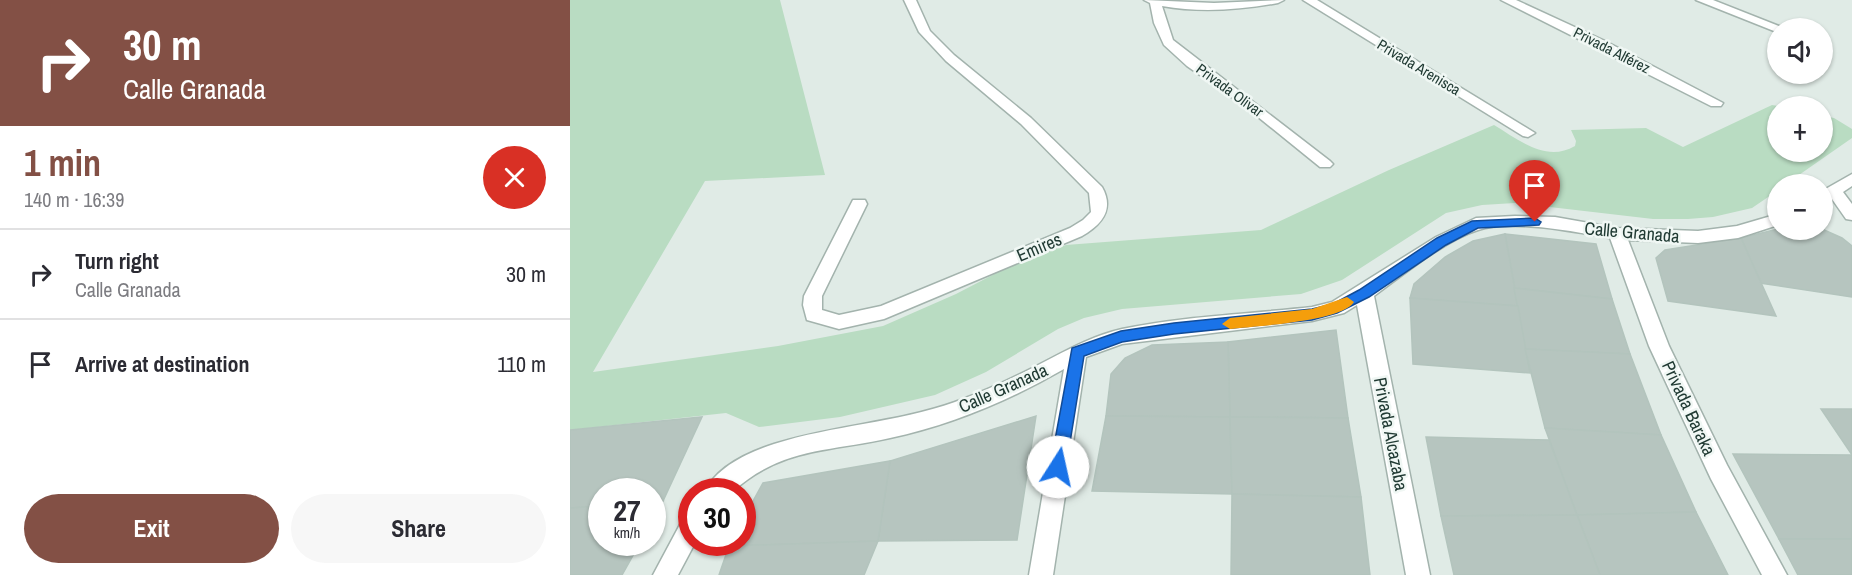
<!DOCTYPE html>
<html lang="en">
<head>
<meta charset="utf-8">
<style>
	body { margin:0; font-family:"Archivo Narrow",sans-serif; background:#f7f7f7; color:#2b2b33; height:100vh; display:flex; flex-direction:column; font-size:22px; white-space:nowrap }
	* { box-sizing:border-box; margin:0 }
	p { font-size:20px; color:#7c7c81 }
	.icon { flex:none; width:33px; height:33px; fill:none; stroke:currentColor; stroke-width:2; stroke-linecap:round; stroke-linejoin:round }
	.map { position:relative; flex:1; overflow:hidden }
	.drawer { display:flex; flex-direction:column; background:#fff; width:570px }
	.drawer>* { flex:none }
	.hud { background:#835045; color:#fff; overflow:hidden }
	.tools { position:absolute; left:1197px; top:18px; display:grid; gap:12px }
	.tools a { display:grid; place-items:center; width:66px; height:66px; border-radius:50%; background:#fff; box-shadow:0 2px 4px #0004; font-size:30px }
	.speed { position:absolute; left:18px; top:478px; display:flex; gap:12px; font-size:30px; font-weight:700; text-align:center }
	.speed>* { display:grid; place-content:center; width:78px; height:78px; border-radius:50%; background:#fff; box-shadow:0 2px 4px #0004; line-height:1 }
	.speed small { font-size:15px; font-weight:400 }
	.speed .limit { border:9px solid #d22; background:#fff; color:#111 }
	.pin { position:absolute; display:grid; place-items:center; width:51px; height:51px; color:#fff; margin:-62px -26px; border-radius:50% 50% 50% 0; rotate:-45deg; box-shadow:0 0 6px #0007 }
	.pin .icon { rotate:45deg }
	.me { position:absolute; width:66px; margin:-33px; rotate:10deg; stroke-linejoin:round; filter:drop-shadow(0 0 4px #0008) }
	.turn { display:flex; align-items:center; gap:21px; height:126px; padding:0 24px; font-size:27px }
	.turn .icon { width:78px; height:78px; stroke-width:2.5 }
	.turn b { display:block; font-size:42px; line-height:51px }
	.round { display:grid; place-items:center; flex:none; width:63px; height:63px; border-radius:32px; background:#f7f7f7 }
	.summary { display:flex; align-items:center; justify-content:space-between; height:102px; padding:0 24px }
	h1 { font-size:36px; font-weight:700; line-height:45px; color:#835045 }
	.primary-button { display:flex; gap:12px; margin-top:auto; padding:12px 24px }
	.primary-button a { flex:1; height:69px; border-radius:36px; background:#835045; color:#fff; font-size:24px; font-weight:700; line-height:69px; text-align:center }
	.primary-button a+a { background:#f7f7f7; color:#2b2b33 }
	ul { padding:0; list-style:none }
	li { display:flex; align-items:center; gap:18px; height:90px; padding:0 24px; border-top:2px solid #e1e1e2 }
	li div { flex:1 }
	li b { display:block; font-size:22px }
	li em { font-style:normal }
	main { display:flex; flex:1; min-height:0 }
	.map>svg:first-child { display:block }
	.green { fill:#b9dcc2 }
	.building { fill:#b6c5bf; stroke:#b3c4bd; stroke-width:1.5 }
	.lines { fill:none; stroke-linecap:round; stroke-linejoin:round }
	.minor-casing { stroke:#a3b3ad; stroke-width:3 }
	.minor { fill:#fff; fill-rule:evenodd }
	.route { fill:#1a73e8; stroke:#114b97; stroke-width:1.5 }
	.slow { fill:#f59e0b }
	.labels { text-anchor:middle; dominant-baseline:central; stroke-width:5; stroke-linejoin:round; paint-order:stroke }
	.far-street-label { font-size:15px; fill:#213b34; stroke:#f0f7f4 }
	.street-label { font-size:18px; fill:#213b34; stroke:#f0f7f4 }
</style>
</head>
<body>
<main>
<section class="drawer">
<div class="hud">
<div class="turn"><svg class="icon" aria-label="right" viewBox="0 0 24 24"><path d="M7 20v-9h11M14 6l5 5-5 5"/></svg><div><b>30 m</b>Calle Granada</div></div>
</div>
<div class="summary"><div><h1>1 min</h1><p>140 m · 16:39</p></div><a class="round" style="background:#d93025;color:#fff"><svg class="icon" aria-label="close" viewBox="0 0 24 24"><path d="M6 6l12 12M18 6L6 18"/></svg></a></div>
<ul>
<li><svg class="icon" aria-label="right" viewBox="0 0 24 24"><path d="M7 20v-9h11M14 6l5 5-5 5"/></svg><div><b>Turn right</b><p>Calle Granada</p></div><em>30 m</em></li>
<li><svg class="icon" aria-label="arrive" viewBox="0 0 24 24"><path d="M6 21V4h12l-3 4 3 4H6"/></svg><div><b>Arrive at destination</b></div><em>110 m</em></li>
</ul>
<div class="primary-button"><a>Exit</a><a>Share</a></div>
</section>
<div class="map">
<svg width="1282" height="575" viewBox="0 0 1282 575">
	<rect width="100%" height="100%" fill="#e0ebe6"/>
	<path class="green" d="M0,0H210L255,175L135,181L23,372L208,346L313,326L386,294L438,267L496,245L691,230L819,170L924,125C949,140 976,163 1005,146L1006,141L1001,130L1076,128L1113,147L1202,105L1208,106V152H1252L1253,116L1264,118L1282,129V138L1216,184H1208L1207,191L1182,208L1143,217L1118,219H1083L945,203L912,205L876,213L772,280L731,294L552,309L514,318L488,329L416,372L365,395L270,417L189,427L156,413L0,430Z"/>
	<g class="building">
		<path d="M1208,229H1252L1272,238L1282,246V297L1190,283L1171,238Z"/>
		<path d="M935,234L1026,244L1042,299L944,288Z"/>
		<path d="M935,234L948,306L840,298L844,284L875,257L903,241Z"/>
		<path d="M1171,238L1206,316L1098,301L1086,258L1095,250Z"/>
		<path d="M944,288L1042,299L1060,354L955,349Z"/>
		<path d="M840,298L948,306L960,373L843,364Z"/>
		<path d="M766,330L778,418L660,417L658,342Z"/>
		<path d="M658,342L660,417L536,416L541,374L555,358L582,345Z"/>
		<path d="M955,349L1060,354L1091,435L975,428Z"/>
		<path d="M1251,409H1282V455Z"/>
		<path d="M466,416L447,540L308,541L320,461Z"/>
		<path d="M536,416L660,417L662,494L522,491Z"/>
		<path d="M132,417L93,501L82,502V492H32V506L0,508V430Z"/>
		<path d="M660,417L778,418L791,497L662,494Z"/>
		<path d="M975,428L1091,435L1126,512L1007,515Z"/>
		<path d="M856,437L979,440L1007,515L871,516Z"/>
		<path d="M1163,454L1282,455V539H1209Z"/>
		<path d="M320,461L308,541L159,546L161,543H172V521L193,483Z"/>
		<path d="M662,494L791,497L800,575H661Z"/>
		<path d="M93,501L82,520V502Z"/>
		<path d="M32,506V543H70L52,575H0V508Z"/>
		<path d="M1126,512L1158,575H1030L1007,515Z"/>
		<path d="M1007,515L1030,575H884L871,516Z"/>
		<path d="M1209,539H1282V575H1228Z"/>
		<path d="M308,541L294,575H149L159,546Z"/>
	</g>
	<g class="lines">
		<g class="minor-casing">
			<g id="minor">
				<path d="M334,0H346L360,31L384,55L461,118L532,187C545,210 531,225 512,236L314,319L269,329L237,320L233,305L234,296L283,200H295L297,204L252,296V310L269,315L311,306L500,228L513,220L521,212L519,193L451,124L376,61L349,32Z"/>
				<path d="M574,0L644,3L714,0L708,3C669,10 631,13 592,6L603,40L760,161L763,164L760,167H750L677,108L617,66L594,45L584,23L580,3Z"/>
				<path d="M733,0H747L965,133L958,137L953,136Z"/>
				<path d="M931,0H946L1035,41L1153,103L1151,106H1141Z"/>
				<path d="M1126,0H1143L1214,28L1204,31Z"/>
				<path d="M1282,174V186L1273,192L1282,204V220L1276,219L1262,199L1252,203V191Z"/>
				<path d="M1208,214V225L1168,238L1128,243L1058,240L1099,346L1157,465L1217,575H1192L1141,479L1079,346L1040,238C1006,232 942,219 908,230C875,240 833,275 804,296L860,575H836L787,305L774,313L742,321L552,344L516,357L483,575H459L494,369C440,400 381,425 320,438C259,452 212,447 162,492H135C146,467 179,452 204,444C263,425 326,423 385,402C406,394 428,385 448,375C483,359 513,338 552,329C614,316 679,314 742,307L762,302L866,237L906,218L945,216L985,217L1047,228L1128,231L1167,226Z"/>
				<path d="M122,514V543H125L108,575H83L114,517Z"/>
			</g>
		</g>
		<use href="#minor" class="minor"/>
	</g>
	<path class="route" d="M965,218L971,222L969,225L908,228L876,245L799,297L767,313L742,320L604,334L552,342L514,356L496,467L494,472L488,475L482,472L480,467L502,348L551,331L604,323L742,309L763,304L789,290L867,238L902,221Z"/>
	<path class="slow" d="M777,297L784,302C771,322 684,326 660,329L652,324L660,318L742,309Z"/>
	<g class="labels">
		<g class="far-street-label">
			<text transform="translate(1042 50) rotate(27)">Privada Alférez</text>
			<text transform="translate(849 67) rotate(31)">Privada Arenisca</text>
			<text transform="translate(660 90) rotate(36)">Privada Olivar</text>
		</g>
		<g class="street-label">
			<text transform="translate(1062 232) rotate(5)">Calle Granada</text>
			<text transform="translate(469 247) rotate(-23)">Emires</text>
			<text transform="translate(433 388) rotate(-24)">Calle Granada</text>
			<text transform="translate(1119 408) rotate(65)">Privada Baraka</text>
			<text transform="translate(821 434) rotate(79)">Privada Alcazaba</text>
		</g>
	</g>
</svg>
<div class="tools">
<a><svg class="icon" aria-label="sound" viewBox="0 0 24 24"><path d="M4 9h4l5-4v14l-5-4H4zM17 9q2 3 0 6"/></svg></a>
<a>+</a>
<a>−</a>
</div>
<div class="speed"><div>27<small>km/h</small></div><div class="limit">30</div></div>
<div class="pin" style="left:965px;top:222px;background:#d93025"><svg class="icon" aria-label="arrive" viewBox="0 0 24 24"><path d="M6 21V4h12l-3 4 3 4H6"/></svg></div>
<svg class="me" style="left:488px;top:467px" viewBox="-20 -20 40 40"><circle r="19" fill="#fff"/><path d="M0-13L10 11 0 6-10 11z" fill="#1a73e8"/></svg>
</div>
</main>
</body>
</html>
